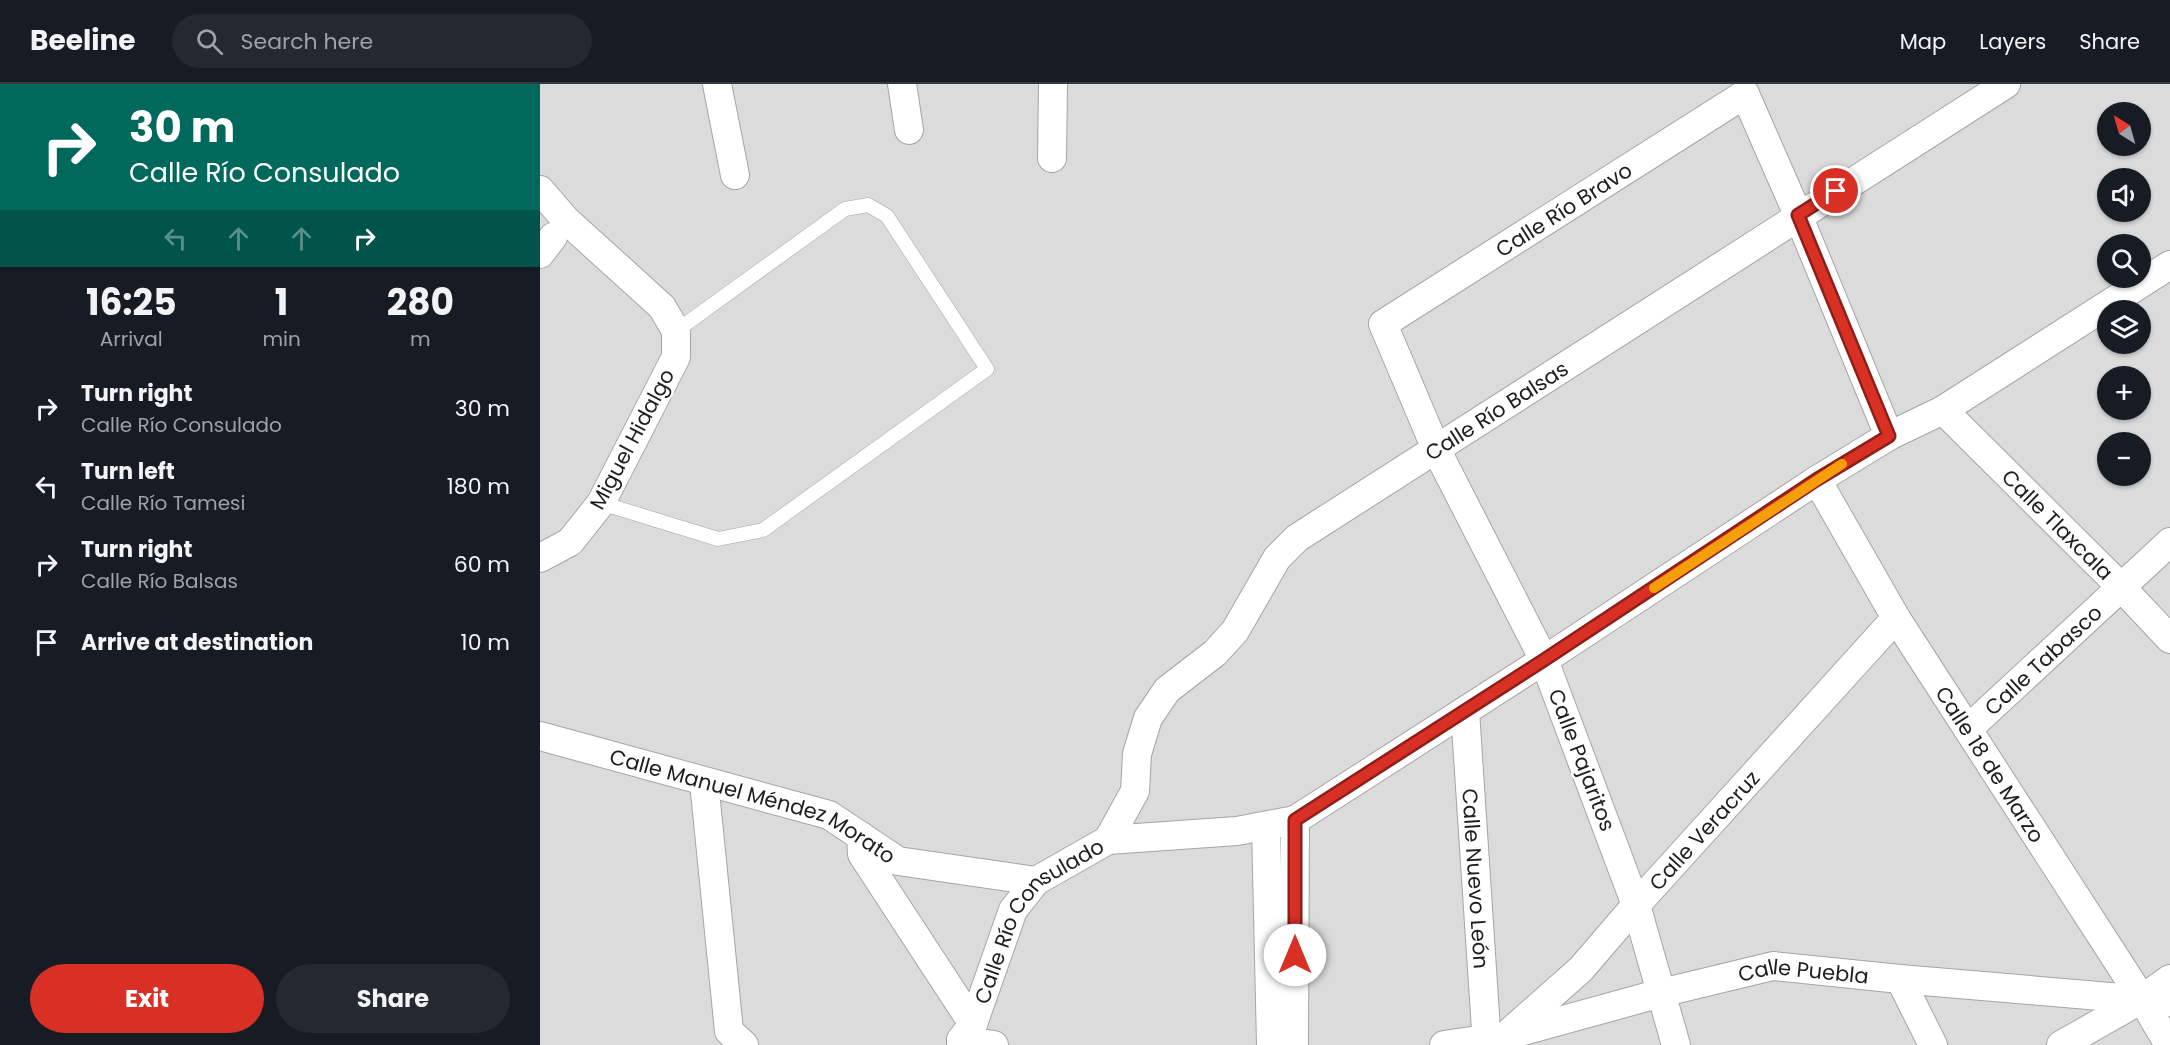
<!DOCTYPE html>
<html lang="en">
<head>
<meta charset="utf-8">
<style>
	body { margin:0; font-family:Poppins,sans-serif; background:#242831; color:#f1f3f6; height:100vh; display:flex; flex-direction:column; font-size:22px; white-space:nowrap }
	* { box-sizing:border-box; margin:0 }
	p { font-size:20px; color:#9ea1a6 }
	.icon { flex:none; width:33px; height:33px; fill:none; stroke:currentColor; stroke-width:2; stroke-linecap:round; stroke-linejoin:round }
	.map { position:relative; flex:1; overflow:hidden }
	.side { display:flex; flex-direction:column; background:#171b24; width:540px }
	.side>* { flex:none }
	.top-card { background:#00695c; color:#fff; overflow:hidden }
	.needle { width:39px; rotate:323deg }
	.controls { position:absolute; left:1557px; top:18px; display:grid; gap:12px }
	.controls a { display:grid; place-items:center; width:54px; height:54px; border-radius:50%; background:#171b24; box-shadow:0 2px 4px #0004; font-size:30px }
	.pin { position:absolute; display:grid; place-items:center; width:51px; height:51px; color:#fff; margin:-26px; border:3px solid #fff; border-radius:50%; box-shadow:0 2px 6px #0007 }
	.me { position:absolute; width:66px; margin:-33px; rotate:0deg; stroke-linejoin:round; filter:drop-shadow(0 0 4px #0008) }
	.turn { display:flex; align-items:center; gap:21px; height:126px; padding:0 30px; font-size:27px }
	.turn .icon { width:78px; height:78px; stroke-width:2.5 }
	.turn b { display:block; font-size:42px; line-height:51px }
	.lanes { display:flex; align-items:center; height:57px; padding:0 30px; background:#0003; justify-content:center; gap:30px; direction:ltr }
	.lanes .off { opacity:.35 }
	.eta { display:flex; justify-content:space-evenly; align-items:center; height:102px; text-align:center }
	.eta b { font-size:36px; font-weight:700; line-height:42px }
	.button { display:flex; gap:12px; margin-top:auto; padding:12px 30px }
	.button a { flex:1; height:69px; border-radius:36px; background:#d93025; color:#fff; font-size:24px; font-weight:700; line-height:69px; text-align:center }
	.button a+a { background:#242831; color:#f1f3f6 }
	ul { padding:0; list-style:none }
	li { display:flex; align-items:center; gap:18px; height:78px; padding:0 30px }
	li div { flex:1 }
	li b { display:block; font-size:22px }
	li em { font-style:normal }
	header { display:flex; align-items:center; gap:36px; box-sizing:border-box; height:84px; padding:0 30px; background:#171b24; border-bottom:2px solid #363941 }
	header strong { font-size:28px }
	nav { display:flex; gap:33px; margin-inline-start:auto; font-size:21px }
	.search { width:420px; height:54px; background:#242831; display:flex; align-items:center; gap:15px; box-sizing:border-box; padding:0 21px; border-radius:33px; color:#9ea1a6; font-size:22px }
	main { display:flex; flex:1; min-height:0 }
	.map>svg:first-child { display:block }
	.residential { fill:#dcdbdb; fill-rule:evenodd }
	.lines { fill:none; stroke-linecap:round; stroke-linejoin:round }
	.service-casing { stroke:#a5a5a5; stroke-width:15 }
	.minor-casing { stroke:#a5a5a5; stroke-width:30 }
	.service { stroke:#fff; stroke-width:14 }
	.minor { stroke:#fff; stroke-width:28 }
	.route-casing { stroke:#8d1f18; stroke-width:15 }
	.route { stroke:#d93025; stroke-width:10 }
	.slow { stroke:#f59e0b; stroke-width:10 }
	.labels { text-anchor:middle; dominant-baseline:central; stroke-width:5; stroke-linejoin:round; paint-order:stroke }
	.street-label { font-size:21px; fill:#1e1e1e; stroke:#fff }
</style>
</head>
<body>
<header>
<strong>Beeline</strong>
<div class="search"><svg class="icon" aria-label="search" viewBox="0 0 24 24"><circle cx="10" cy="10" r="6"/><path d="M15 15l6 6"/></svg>Search here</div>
<nav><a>Map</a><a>Layers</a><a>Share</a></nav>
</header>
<main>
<section class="side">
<div class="top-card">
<div class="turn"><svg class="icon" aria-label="right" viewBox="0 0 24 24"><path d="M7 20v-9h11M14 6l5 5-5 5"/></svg><div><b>30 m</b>Calle Río Consulado</div></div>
<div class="lanes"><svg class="icon off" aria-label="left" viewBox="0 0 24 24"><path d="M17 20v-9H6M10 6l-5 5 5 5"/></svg><svg class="icon off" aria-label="ahead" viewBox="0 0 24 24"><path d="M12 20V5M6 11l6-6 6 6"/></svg><svg class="icon off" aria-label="ahead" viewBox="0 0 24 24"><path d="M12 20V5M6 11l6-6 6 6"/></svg><svg class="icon" aria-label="right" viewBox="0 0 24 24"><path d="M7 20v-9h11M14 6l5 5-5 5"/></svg></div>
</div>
<div class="eta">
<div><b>16:25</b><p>Arrival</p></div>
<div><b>1</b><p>min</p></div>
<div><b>280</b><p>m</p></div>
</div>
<ul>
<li><svg class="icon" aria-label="right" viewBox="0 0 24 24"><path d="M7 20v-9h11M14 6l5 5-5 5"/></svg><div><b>Turn right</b><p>Calle Río Consulado</p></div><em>30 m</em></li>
<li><svg class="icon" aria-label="left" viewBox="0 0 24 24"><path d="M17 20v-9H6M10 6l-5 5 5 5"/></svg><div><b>Turn left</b><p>Calle Río Tamesi</p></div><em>180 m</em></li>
<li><svg class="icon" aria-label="right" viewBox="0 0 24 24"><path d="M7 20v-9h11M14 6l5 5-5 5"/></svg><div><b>Turn right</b><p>Calle Río Balsas</p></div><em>60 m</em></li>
<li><svg class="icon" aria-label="arrive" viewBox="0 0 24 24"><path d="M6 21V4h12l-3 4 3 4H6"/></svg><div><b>Arrive at destination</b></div><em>10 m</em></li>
</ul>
<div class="button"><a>Exit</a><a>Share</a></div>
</section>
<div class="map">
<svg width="1630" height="961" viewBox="0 0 1630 961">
	<rect width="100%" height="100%" fill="#efebe4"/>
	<path class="residential" d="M0,0H1630V961H0ZM1568,28H1600V62H1568ZM1568,94H1600V128H1568ZM1568,160H1600V194H1568ZM1568,226H1600V260H1568ZM1568,292H1600V326H1568ZM1568,358H1600V392H1568Z"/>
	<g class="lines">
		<g class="service-casing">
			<path id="service" d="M61,419L178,455L223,446L447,285L347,132L328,121L305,125L136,247"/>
		</g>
		<g class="minor-casing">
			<g id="minor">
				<path d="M177,0L195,91"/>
				<path d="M362,0L369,46"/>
				<path d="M1205,10L1258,131L1349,352"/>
				<path d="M512,74L513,0"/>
				<path d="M0,106L25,135L122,223L136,247V273L61,419L30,458L0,474"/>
				<path d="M0,170L13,153"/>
				<path id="s1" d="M1403,326L1581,503L1630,555"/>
				<path id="s2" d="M1277,396L1356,534L1602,915L1629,961"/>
				<path id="s3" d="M925,627L947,961"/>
				<path id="s4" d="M1428,645L1630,458"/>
				<path id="s5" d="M0,652L289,731L358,777L496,797"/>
				<path d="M164,698L189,947L204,961"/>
				<path d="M726,742L731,961"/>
				<path d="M321,752L322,770L433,940"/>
				<path id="s6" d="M568,756L595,707L597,670L608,634L627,606L675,569L695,547L737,474L757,454L1466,0"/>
				<path d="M1360,895L1393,961"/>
				<path id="s7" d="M971,947L1041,885L1096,821L1356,534"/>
				<path id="s8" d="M421,956L433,940L473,826L496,797L568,756L697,747L755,736L1004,576L1277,396L1349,352L1403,326L1630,181"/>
				<path d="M421,956L454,961"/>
				<path d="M754,961L755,736"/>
				<path id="s9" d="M904,961L965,952L1121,909L1233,882L1360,895L1630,918"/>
				<path id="s10" d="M1136,961L1096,821L1004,576L896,365L843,240L1205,10"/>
				<path d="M1521,961L1602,915L1630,895"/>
			</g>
		</g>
		<use href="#service" class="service"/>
		<use href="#minor" class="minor"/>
	</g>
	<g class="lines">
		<g class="route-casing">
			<path id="route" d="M755,871V736L1004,576L1276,396L1349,352L1258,131L1296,107"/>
		</g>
		<use href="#route" class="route"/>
		<path class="slow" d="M1114,504L1302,380"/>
	</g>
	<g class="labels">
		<g class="street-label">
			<text stroke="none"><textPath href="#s10" startOffset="994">Calle Río Bravo</textPath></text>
			<text stroke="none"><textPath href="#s6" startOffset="604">Calle Río Balsas</textPath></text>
			<text transform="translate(92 355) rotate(-62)">Miguel Hidalgo</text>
			<text stroke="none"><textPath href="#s1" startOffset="162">Calle Tlaxcala</textPath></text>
			<text stroke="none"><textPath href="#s4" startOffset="102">Calle Tabasco</textPath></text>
			<text transform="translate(1042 676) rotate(69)">Calle Pajaritos</text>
			<text stroke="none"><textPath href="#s2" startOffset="333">Calle 18 de Marzo</textPath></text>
			<text stroke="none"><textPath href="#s5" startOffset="225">Calle Manuel Méndez Morato</textPath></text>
			<text stroke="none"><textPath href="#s7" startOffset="279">Calle Veracruz</textPath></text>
			<text stroke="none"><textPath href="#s3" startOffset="168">Calle Nuevo León</textPath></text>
			<text stroke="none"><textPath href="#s8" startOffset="148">Calle Río Consulado</textPath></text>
			<text stroke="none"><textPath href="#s9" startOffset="369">Calle Puebla</textPath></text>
		</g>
	</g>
</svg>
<div class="controls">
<a><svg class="needle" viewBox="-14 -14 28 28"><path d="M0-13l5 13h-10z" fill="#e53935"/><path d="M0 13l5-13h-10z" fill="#9ea1a6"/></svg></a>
<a><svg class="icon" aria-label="sound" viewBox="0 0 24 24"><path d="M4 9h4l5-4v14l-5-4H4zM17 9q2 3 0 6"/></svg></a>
<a><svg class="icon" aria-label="search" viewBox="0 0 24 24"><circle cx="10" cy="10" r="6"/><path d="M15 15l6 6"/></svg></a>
<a><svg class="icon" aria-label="layers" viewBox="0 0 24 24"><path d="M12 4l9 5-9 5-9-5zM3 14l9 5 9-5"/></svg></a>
<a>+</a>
<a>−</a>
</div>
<div class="pin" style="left:1296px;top:107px;background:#d93025"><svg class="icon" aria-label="arrive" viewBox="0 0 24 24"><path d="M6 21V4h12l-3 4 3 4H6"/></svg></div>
<svg class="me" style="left:755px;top:871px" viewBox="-20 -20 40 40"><circle r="19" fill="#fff"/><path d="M0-13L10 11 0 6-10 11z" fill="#d93025"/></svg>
</div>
</main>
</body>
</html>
